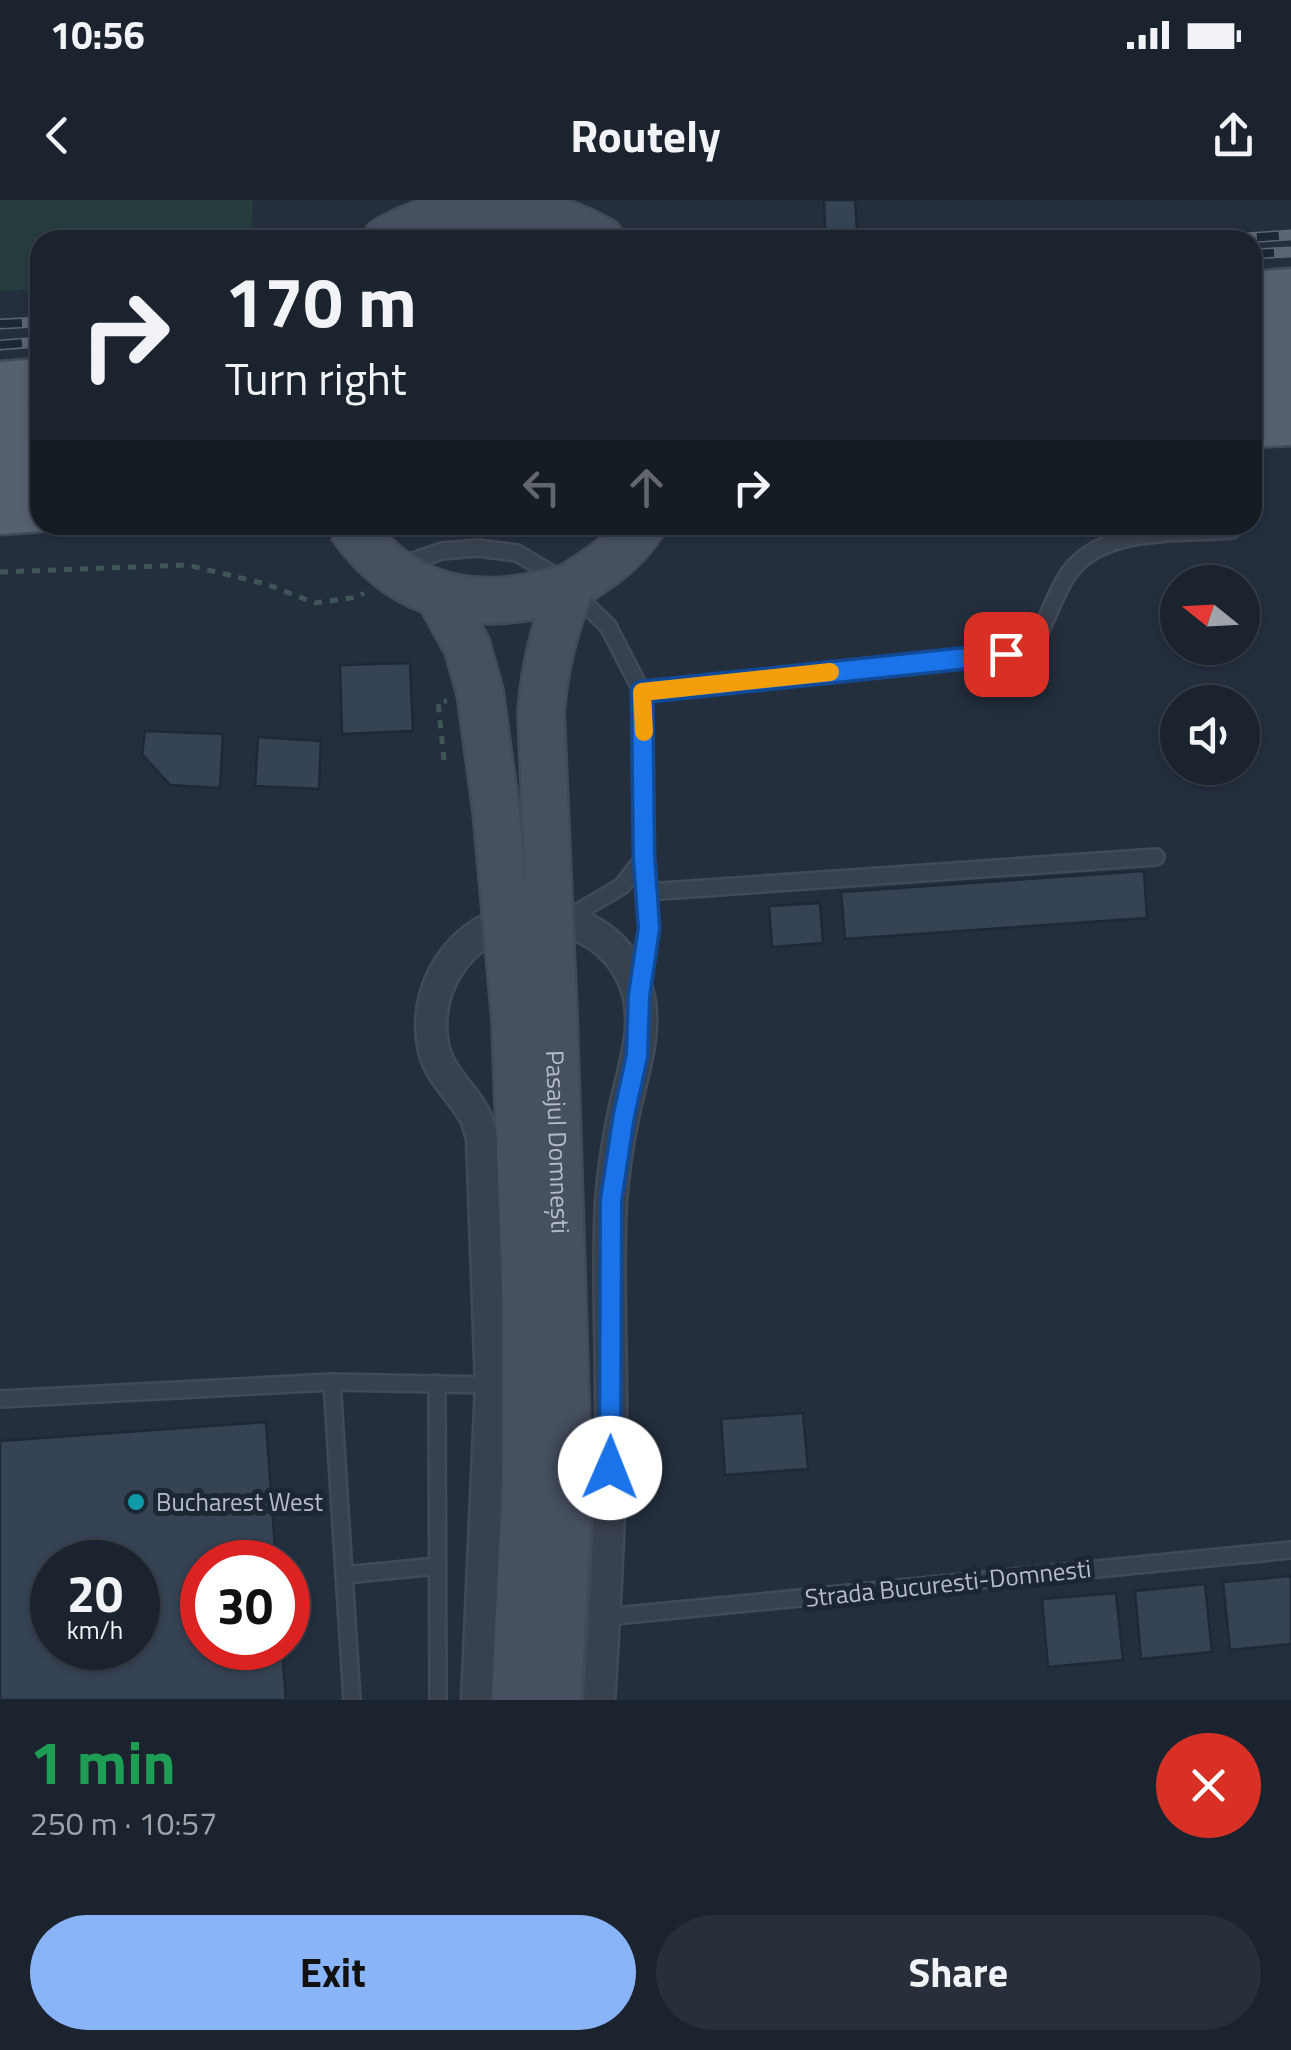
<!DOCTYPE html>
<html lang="en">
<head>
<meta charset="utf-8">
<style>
	body { margin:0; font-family:"Titillium Web",sans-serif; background:#282f3a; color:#f1f3f6; height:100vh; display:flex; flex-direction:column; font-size:38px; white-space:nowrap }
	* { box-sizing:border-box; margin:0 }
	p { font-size:32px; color:#a0a4aa }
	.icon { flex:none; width:55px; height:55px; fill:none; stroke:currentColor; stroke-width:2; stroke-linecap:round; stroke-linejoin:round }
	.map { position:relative; height:1500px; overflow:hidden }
	.sheet { display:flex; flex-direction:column; background:#1b232e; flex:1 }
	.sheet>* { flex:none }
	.top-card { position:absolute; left:30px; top:30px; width:1232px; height:305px; border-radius:30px; box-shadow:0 2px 8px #0004,0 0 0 2px #39404a; background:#1b232e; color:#f1f3f6; overflow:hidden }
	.needle { width:65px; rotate:288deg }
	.tools { position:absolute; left:1160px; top:365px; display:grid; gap:20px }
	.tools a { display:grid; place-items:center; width:100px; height:100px; border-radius:50%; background:#1b232e; box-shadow:0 2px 8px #0004,0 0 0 2px #39404a; font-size:50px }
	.speed { position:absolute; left:30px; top:1340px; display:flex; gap:20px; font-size:50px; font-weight:700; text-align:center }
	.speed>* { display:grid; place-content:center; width:130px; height:130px; border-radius:50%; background:#1b232e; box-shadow:0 2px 8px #0004,0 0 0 2px #39404a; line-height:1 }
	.speed small { font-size:25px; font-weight:400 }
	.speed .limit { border:15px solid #d22; background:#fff; color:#111 }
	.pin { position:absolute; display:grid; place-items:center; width:85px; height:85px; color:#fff; margin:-42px; border-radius:20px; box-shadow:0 5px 15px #0006 }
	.me { position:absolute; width:110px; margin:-55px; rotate:1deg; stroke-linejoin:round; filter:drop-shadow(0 0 8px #0008) }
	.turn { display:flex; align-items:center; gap:35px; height:210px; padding:0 30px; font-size:45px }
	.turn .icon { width:130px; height:130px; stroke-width:2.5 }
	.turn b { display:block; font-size:70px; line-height:85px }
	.lanes { display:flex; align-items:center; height:95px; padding:0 30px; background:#0003; justify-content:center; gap:50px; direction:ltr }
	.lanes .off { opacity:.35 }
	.round { display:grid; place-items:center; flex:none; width:105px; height:105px; border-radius:52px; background:#282f3a }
	.head { display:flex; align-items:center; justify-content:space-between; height:170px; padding:0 30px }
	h1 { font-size:60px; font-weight:700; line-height:75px; color:#1e9e55 }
	.primary-button { display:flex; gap:20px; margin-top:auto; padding:20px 30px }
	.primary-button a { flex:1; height:115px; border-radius:60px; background:#8ab4f8; color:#111; font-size:40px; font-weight:700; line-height:115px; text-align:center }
	.primary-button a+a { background:#282f3a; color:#f1f3f6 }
	.status { display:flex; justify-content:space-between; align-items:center; height:70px; padding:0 50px; background:#1b232e; direction:ltr }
	.status svg { height:28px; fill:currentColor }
	header { display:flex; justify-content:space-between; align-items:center; height:130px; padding:0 30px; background:#1b232e; font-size:45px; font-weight:700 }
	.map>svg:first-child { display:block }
	.green { fill:#263c3f }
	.building { fill:#364354; stroke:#1f2835; stroke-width:2.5; fill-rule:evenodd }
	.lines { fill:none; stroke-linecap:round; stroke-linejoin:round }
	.service-casing { stroke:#414a57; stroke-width:20 }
	.minor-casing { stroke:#414a57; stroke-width:35 }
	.secondary-casing { stroke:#414a57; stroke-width:50 }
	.primary-casing { stroke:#414a57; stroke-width:55 }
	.path { stroke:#3f5557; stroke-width:5; stroke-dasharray:8 8; stroke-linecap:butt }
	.service { stroke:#38414e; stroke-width:15 }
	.minor { stroke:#38414e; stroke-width:30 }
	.secondary { stroke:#465061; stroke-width:45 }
	.primary { stroke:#56606e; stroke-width:50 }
	.rail-casing { stroke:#5a6575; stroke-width:11 }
	.rail { stroke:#1d2633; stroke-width:8; stroke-dasharray:22; stroke-linecap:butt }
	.secondary-bridge-casing { stroke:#414a57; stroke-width:50; stroke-linecap:butt }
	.secondary-bridge { stroke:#465061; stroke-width:45 }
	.route-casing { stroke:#114b97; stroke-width:25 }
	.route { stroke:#1a73e8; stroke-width:18 }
	.slow { stroke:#f59e0b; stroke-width:18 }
	.culture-dot { fill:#0f9aa8; stroke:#1d2633; stroke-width:4 }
	.labels { text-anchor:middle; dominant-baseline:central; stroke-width:10; stroke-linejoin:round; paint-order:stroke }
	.street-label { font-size:25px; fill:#b4bcc9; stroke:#1d2633 }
	.poi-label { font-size:25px; fill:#b4bcc9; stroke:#1d2633; text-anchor:start }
</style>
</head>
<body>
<div class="status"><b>10:56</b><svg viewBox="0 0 49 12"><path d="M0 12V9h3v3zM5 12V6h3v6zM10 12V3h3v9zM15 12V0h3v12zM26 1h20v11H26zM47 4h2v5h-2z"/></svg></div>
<header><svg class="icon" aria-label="back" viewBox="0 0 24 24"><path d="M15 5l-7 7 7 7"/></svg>Routely<svg class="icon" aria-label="share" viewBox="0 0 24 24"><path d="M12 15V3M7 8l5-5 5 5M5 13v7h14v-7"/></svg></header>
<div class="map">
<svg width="1291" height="1500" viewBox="0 0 1291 1500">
	<rect width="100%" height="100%" fill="#242f3e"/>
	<path class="green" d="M0,0H253L252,40H40V89L0,91Z"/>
	<g class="building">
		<path d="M824,0H855L857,30L825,31Z"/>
		<path d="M410,463L413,531L342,534L340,465Z"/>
		<path d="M145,531L223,534L220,588L170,585L142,554Z"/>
		<path d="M258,537L321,541L319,589L255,586Z"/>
		<path d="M1144,671L1147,718L845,739L841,692Z"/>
		<path d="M820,703L823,743L772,747L769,706Z"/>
		<path d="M803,1213L808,1269L725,1275L721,1219Z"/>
		<path d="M266,1222L276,1362H202V1448H282L286,1500H0V1241ZM52,1362H138V1448H52Z"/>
		<path d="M1291,1376V1444L1230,1450L1223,1382Z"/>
		<path d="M1205,1384L1212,1452L1141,1459L1135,1391Z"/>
		<path d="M1116,1393L1123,1460L1048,1467L1042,1399Z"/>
	</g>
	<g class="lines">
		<g class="service-casing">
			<g id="service">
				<path d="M413,361L442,351L478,348L517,353L557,377L608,426L642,492L644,657L649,728L640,787"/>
				<path d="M642,492L1006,453L1037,439C1047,419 1055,395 1067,376C1100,325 1179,335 1232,330"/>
				<path d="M647,692L1156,657"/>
				<path d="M566,719L622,686L644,657"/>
				<path d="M332,1182L352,1500"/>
				<path d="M437,1183L438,1500"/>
				<path d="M0,1199L332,1182L491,1185"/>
				<path d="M344,1375L437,1366"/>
				<path d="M605,1417L1291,1350"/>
			</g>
		</g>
		<g class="minor-casing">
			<path id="minor" d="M477,1500L491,1185L482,938C480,931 478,922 475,916C462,891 438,875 433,845C421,780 470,717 537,718C585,718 625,746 638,793C648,831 632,874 624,912C618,941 613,972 611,1002C607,1077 612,1153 611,1228C610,1319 605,1410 599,1500"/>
		</g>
		<g class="secondary-casing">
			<g id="secondary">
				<path d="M386,40C458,0 529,0 601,40"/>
				<path d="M570,387C597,370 624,353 642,325"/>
				<path id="s1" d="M554,817L569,1299L558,1500"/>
				<path d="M514,1500L525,1293V1100L515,819"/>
			</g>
		</g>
		<g class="primary-casing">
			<g id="primary">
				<path d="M1252,97L1291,94"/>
				<path d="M1252,143L1291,140"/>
				<path d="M1252,181L1291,179"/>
				<path d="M0,187L40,184"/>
				<path d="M1252,222L1291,220"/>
				<path d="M0,231L40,228"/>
				<path d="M0,270L40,267"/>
				<path d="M0,309L40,306"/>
			</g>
		</g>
		<g class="path">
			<path d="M0,372L187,365L266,384L315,403L358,397L364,393"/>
			<path d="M444,560L438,502L447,501"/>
		</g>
		<use href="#service" class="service"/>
		<use href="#minor" class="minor"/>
		<use href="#secondary" class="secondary"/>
		<use href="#primary" class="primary"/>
		<g class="rail-casing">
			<g id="rail">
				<path d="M1213,40L1291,35"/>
				<path d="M1252,54L1291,52"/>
				<path d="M0,124L40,122"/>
				<path d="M0,145L40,142"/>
			</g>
		</g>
		<use href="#rail" class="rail"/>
		<g class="secondary-bridge-casing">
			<g id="secondary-bridge">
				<path d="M350,325C406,405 482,414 570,387"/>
				<path d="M440,397L467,446L480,492L496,610L515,819"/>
				<path d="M554,817L541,512C545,464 554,432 570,387"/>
			</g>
		</g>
		<use href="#secondary-bridge" class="secondary-bridge"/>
	</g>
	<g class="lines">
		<g class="route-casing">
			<path id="route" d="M610,1268L611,1000L624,915L637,856L639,796L649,728L644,657L642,492L1006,454"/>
		</g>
		<use href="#route" class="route"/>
		<path class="slow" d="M644,532L642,492L830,472"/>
	</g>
	<circle class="culture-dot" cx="136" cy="1302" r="10"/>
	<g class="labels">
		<g class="street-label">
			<text stroke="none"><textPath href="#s1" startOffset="125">Pasajul Domnești</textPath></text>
			<text transform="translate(948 1383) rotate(-6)">Strada Bucuresti-Domnesti</text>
		</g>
		<g class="poi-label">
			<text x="156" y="1302">Bucharest West</text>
		</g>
	</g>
</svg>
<div class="tools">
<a><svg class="needle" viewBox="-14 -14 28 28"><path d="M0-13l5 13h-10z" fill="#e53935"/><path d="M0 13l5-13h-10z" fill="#a0a4aa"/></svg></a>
<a><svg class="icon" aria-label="sound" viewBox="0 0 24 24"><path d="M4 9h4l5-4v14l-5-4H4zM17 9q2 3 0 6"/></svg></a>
</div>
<div class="speed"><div>20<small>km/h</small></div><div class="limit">30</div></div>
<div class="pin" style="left:1006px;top:454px;background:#d93025"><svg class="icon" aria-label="arrive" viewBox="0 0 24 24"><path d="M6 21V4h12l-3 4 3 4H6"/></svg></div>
<svg class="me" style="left:610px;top:1268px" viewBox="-20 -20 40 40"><circle r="19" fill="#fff"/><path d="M0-13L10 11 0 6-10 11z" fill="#1a73e8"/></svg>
<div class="top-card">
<div class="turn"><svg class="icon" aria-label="right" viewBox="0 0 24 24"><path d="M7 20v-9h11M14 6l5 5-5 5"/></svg><div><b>170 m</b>Turn right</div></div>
<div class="lanes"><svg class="icon off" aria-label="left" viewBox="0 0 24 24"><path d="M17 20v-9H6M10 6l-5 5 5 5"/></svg><svg class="icon off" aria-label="ahead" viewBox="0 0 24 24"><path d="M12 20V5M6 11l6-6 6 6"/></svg><svg class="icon" aria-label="right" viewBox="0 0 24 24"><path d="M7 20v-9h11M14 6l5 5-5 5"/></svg></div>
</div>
</div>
<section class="sheet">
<div class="head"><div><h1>1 min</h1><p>250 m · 10:57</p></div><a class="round" style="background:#d93025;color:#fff"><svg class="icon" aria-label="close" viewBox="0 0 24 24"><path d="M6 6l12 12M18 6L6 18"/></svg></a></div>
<div class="primary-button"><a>Exit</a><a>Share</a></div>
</section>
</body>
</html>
